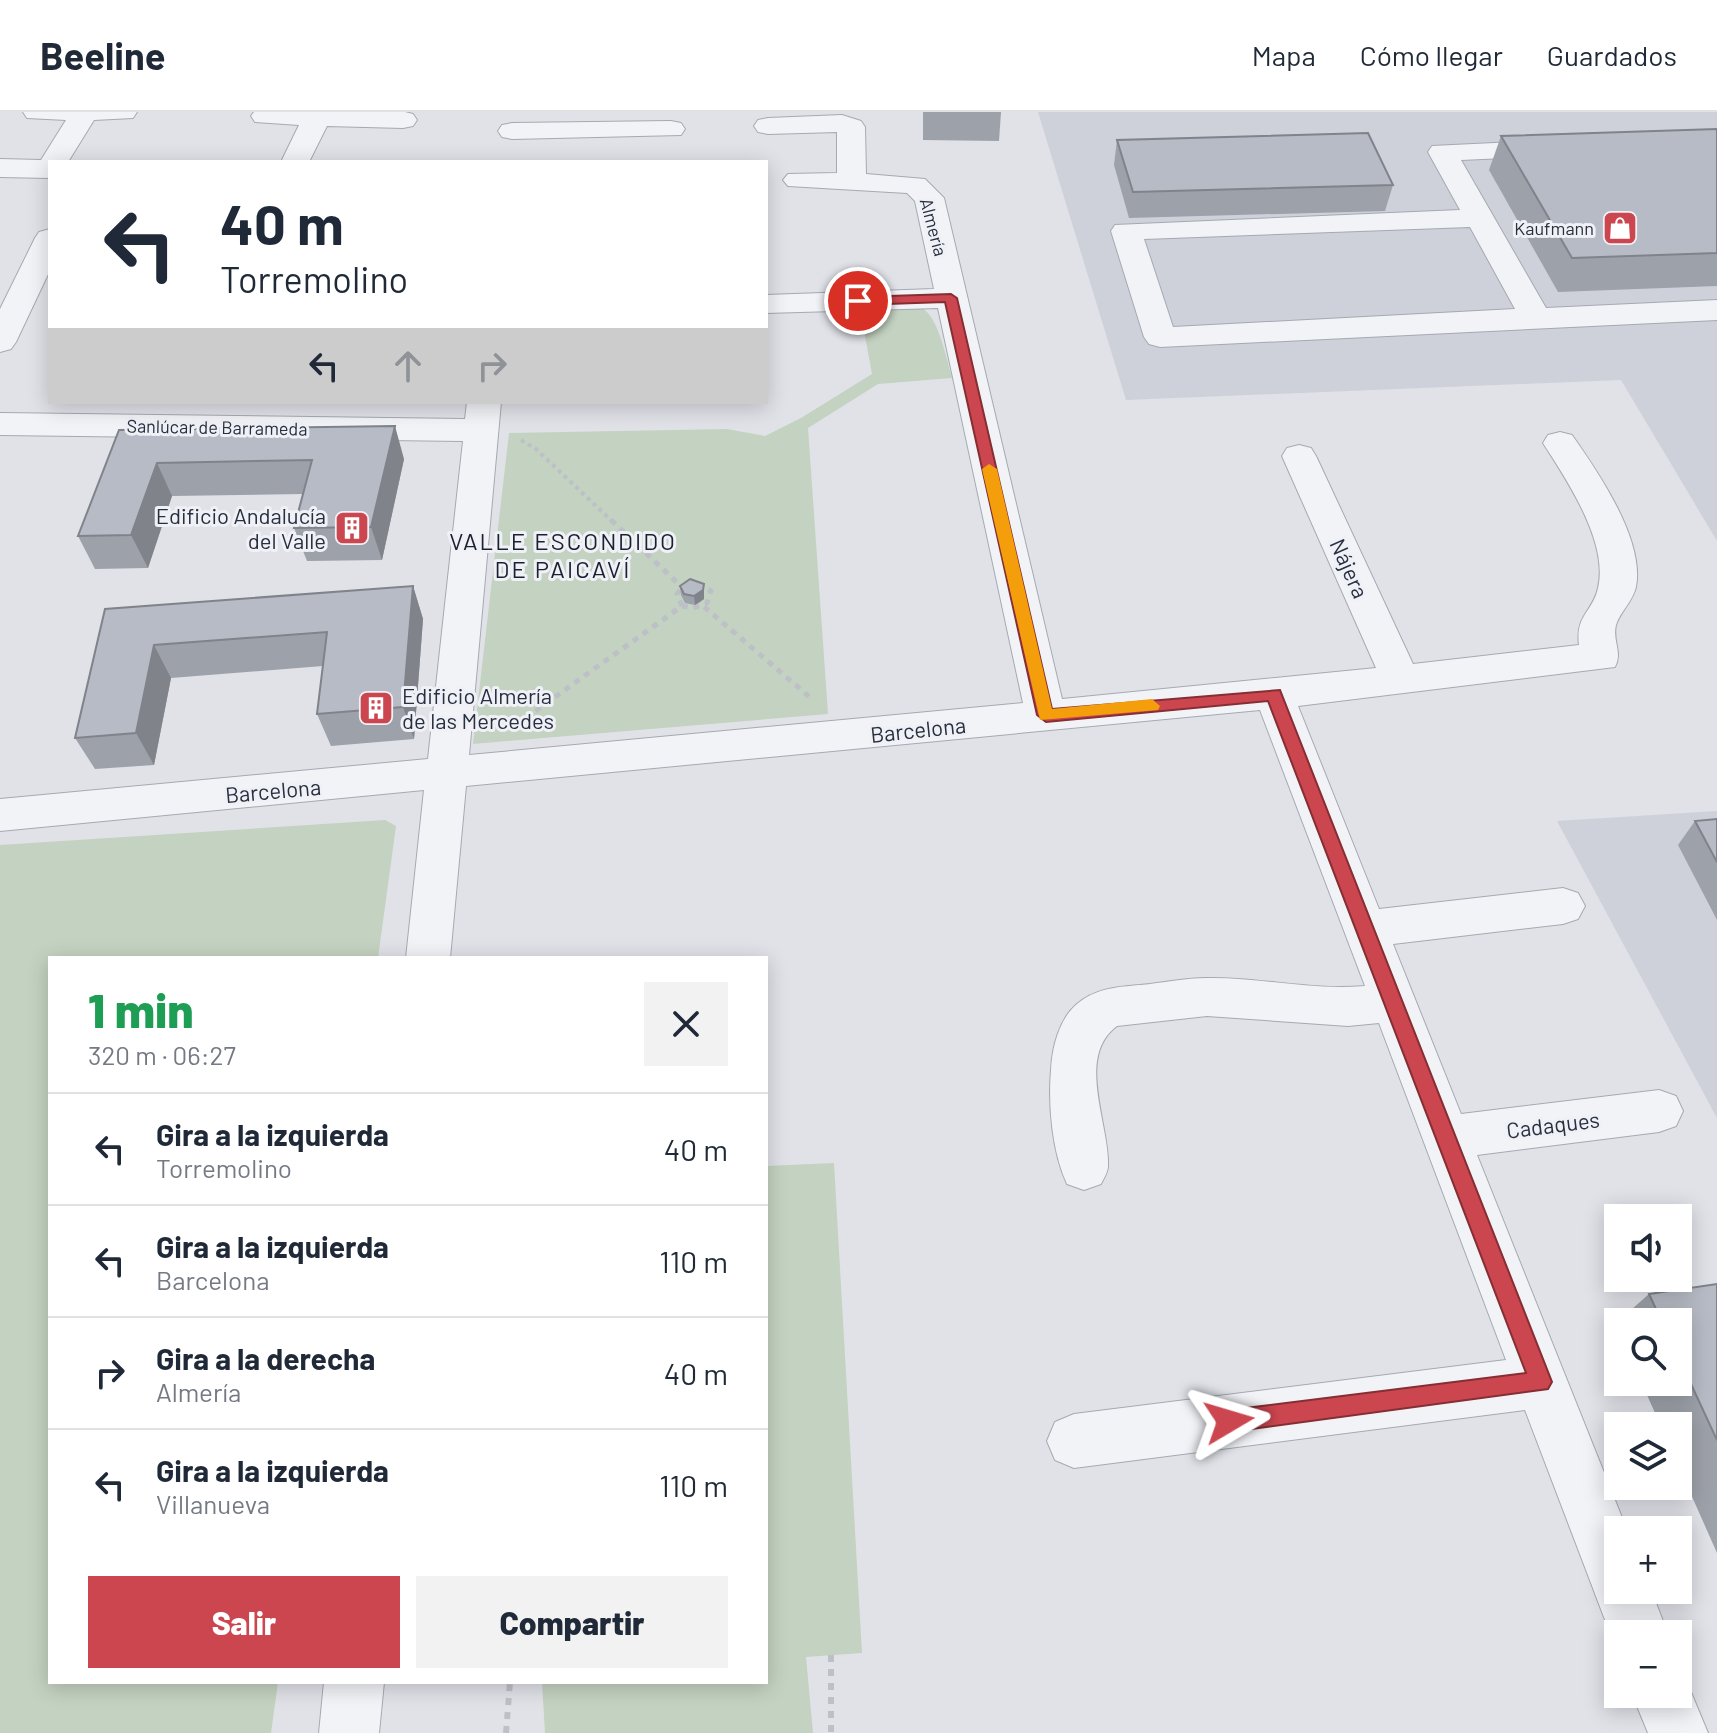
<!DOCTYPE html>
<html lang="es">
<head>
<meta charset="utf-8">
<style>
	body { margin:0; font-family:Barlow,sans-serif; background:#f2f2f3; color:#1f2937; height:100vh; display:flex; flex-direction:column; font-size:30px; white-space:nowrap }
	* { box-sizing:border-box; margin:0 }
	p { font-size:26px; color:#747a83 }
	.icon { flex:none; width:44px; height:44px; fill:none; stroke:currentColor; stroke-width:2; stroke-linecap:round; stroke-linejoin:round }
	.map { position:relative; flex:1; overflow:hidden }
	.panel { position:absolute; left:48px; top:844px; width:720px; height:728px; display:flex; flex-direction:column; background:#fff; border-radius:0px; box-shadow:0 4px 20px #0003 }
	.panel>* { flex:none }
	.hud { position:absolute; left:48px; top:48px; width:720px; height:244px; border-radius:0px; box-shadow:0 4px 20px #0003; background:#fff; color:#1f2937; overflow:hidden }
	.buttons { position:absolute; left:1604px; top:1092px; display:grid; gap:16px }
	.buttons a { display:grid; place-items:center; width:88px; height:88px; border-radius:0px; background:#fff; box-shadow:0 4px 20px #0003; font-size:40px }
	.pin { position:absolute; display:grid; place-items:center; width:68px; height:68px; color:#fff; margin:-34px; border:4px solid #fff; border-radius:50%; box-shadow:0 2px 8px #0007 }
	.me { position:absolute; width:88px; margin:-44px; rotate:83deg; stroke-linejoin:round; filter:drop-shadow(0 0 6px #0008) }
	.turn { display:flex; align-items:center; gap:28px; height:168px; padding:0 40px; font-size:36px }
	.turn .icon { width:104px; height:104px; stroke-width:2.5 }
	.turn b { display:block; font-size:56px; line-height:68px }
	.lanes { display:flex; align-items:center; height:76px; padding:0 40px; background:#0003; justify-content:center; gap:40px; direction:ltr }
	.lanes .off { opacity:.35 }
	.round { display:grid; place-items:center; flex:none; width:84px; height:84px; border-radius:0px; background:#f2f2f3 }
	.summary { display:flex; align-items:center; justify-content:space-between; height:136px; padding:0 40px }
	h1 { font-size:48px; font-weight:800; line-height:60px; color:#1e9e55 }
	.cta { display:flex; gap:16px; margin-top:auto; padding:16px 40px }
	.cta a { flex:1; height:92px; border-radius:0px; background:#cc464f; color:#fff; font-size:32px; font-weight:800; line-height:92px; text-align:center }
	.cta a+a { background:#f2f2f3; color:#1f2937 }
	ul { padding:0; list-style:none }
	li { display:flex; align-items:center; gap:24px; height:112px; padding:0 40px; border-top:2px solid #e0e1e3 }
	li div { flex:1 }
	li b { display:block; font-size:30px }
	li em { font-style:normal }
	header { display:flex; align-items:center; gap:48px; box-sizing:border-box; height:112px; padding:0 40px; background:#fff; border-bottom:2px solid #e0e1e3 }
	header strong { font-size:38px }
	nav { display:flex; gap:44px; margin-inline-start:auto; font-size:28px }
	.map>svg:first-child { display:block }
	.built { fill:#ced1da }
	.green { fill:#c4d2c1 }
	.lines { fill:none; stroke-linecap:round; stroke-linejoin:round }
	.minor-casing { stroke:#a5a9b2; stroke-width:2 }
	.path-far2 { stroke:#bdc0c7; stroke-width:4; stroke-dasharray:4 4; stroke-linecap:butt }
	.path-far1 { stroke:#bdc0c7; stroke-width:5; stroke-dasharray:6 6; stroke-linecap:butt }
	.path { stroke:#bdc0c7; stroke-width:6; stroke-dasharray:7 7; stroke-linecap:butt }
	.minor { fill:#f2f3f7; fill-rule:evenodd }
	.wall { fill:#9da1a9 }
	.shaded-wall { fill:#80838a }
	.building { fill:#b7bbc5; stroke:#80838a; stroke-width:2 }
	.route { fill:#cc464f; stroke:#852e33; stroke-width:2 }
	.slow { fill:#f59e0b }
	.labels { text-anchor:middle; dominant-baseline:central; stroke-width:6; stroke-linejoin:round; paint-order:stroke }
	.far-street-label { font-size:18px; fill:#282f3f; stroke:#eff1f6 }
	.far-poi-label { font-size:18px; fill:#282f3f; stroke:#eff1f6; text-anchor:end }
	.poi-label { font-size:22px; fill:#282f3f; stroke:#eff1f6; text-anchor:end }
	.street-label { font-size:22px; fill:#282f3f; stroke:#eff1f6 }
	.neighbourhood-label { font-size:24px; letter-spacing:2px; fill:#1b2030; stroke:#eff1f6 }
</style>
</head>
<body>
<header>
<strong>Beeline</strong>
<nav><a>Mapa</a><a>Cómo llegar</a><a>Guardados</a></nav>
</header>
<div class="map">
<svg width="1717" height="1621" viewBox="0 0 1717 1621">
	<rect width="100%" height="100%" fill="#e0e2e8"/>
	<g class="built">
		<path d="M1038,0H1717V429L1621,268L1126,288Z"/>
		<path d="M1717,699V1006L1557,709Z"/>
	</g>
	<g class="green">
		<path d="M869,193C884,194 906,191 921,196C938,202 947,249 952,266L878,272L808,316L828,602L473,632L509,321L727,317L765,324L801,306L872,262L863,213Z"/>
		<path d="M385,708L396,714L378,846H50V1570H278L271,1621H0V733Z"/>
		<path d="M834,1051L862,1541L806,1545L813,1621H545L542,1570H766V1054Z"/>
	</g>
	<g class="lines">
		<g class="minor-casing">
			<g id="minor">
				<path d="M23,0H137L133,6L94,8L68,50H50V66L0,65V47L41,48L66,8L27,6Z"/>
				<path d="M254,0H405L413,2L417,8L413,14L403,16L327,14L309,50H281L299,13L255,10L251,4Z"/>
				<path d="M842,3L861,9L865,15L866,62L925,67L944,86L1062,587L1376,556L1282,344L1287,336L1299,333L1311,336L1316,344L1413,552L1579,533C1575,503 1593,500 1598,476C1609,430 1566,367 1543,331L1548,323L1560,320L1572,323C1598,360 1645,428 1636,475C1633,489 1620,500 1616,513C1612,529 1623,540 1615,555L1298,594L1379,797L1563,776L1578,781L1585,794L1578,807L1563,812L1393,832L1461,1002L1659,978L1676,984L1683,999L1676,1014L1659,1020L1477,1043L1627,1418H1618V1478H1651L1668,1522H1618V1542L1525,1298L1074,1356L1055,1348L1047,1329L1055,1310L1074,1302L1506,1248L1379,911L1348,914L1207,904L1117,914C1075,945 1110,1013 1108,1054C1108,1060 1104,1066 1101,1072L1084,1078L1067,1072C1052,1040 1048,993 1051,958C1052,936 1059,907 1077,892C1096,876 1117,875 1140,873C1162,871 1185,866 1207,866C1259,865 1312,879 1365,874L1260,598L466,674L450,846H406L424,678L0,719V687L428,647L463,329L0,323V301L465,307L467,290H501L469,643L1023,591L938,196L766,201V183L934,177L915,89L907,81L788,74L783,68L788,62L837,61V20L768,22L758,20L754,14L758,8L768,6Z"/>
				<path d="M671,9L681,11L685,17L681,23L512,27L502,25L498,19L502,13L512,11Z"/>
				<path d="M1555,28L1565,31L1569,37L1565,43L1461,48L1546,196L1717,188V208L1160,235L1149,232L1144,225L1111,119L1115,113L1460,98L1428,40L1432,34ZM1470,115L1515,197L1173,215L1144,127Z"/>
				<path d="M50,117V158L16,230L11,237L0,240V197L35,126L39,120Z"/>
				<path d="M1678,1559L1683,1561L1708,1621H1648L1632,1582H1678Z"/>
				<path d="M324,1570H384L379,1621H319Z"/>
			</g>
		</g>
		<path class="path-far2" d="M521,328L536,337L613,410"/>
		<g class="path-far1">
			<path d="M611,408L685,478"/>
			<path d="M695,487L812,587"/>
			<path d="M682,494L677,482L683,474"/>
			<path d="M516,613L682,494L693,496L707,491L711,479L700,473"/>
		</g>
		<g class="path">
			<path d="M831,1543V1621"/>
			<path d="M506,1621L510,1570"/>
		</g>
		<use href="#minor" class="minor"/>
	</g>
	<g class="wall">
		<path d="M923,0H1001L999,29L923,28Z"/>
		<path d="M1717,17V174L1558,180L1489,58L1501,24Z"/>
		<path d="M1117,28L1393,73L1385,99L1129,106L1114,53Z"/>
		<path d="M119,318L404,347L382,448L307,449L294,416L303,382L172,384L148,456L95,457L78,424Z"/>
		<path d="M704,472V487L695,493L685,491L681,483L680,474Z"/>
		<path d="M413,474L423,507L414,627L331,634L317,602L323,554L171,566L154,653L95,657L75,626L105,497Z"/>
		<path d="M1717,707V808L1678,733L1695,709Z"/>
		<path d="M1717,1172V1441L1678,1353V1314H1661L1641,1270H1678V1210H1618V1218L1615,1212L1649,1182Z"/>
	</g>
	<g class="shaded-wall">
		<path d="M395,314L404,347L382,448L371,415Z"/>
		<path d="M157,351L172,384L148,456L131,423Z"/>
		<path d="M704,472V487L695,493L694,484Z"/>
		<path d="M413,474L423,507L414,627L403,595Z"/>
		<path d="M154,533L171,566L154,653L136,621Z"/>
	</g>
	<g class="building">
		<path d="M1717,17V141L1572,146L1501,24Z"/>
		<path d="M1368,21L1393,73L1133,80L1117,28Z"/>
		<path d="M395,314L371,415L294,416L312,348L157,351L131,423L78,424L119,318Z"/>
		<path d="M690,467L704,472L703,478L694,484L684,482L680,474Z"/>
		<path d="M413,474L403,595L317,602L327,520L154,533L136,621L75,626L105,497Z"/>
		<path d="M1717,707V750L1695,709Z"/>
		<path d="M1717,1172V1328L1678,1244V1210H1662L1649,1182Z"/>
	</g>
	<path class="route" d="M951,182L957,186L1052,597L1280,578L1552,1270L1548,1277L1229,1320L1222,1317L1218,1309L1222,1301L1229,1298L1526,1261L1268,589L1046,610L1037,603L945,190L858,193L852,189L858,185Z"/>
	<path class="slow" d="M989,352L997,357L1052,597L1152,587L1160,594L1158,598L1040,608L982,357Z"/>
	<defs>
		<g id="shop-square" transform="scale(1.8)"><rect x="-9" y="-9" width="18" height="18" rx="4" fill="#cc464f" stroke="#eff1f6"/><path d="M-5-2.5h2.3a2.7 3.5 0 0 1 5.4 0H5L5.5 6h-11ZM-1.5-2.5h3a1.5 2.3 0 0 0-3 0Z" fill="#fff"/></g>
		<g id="building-square" transform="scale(1.8)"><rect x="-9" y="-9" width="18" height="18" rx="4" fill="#cc464f" stroke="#eff1f6"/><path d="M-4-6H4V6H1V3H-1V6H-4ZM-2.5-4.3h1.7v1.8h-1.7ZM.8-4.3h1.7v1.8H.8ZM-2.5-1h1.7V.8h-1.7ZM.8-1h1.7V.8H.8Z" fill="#fff"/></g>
	</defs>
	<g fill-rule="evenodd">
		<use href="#shop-square" x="1620" y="116"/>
		<use href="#building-square" x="352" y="416"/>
		<use href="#building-square" x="376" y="596"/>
	</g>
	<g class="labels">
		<g class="far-street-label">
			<text transform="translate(934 115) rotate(75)">Almería</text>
			<text transform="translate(217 315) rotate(1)">Sanlúcar de Barrameda</text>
		</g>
		<g class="far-poi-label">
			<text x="1594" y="116">Kaufmann</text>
		</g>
		<g class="poi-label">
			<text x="326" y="403">Edificio Andalucía<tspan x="326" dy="25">del Valle</tspan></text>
			<text x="402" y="583" text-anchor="start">Edificio Almería<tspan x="402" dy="25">de las Mercedes</tspan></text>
		</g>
		<g class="street-label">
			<text transform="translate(1350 456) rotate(66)">Nájera</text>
			<text transform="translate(918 617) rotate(-6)">Barcelona</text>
			<text transform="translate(273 678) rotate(-5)">Barcelona</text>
			<text transform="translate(1553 1012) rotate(-7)">Cadaques</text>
		</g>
		<g class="neighbourhood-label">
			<text x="563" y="428">VALLE ESCONDIDO<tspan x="563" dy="28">DE PAICAVÍ</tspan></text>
		</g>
	</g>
</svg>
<div class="buttons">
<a><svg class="icon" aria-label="sound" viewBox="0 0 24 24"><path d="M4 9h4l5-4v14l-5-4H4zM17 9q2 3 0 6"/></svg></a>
<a><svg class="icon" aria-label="search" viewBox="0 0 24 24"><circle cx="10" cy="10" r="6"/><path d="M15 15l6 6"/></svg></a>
<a><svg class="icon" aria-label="layers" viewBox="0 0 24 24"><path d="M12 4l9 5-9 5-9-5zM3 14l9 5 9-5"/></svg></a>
<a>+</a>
<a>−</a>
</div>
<div class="pin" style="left:858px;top:189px;background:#d93025"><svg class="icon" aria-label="arrive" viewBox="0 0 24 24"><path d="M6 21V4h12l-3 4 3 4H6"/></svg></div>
<svg class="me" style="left:1229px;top:1309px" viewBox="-20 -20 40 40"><path d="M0-17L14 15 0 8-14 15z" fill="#cc464f" stroke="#fff" stroke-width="4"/></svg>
<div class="hud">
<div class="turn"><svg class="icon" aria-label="left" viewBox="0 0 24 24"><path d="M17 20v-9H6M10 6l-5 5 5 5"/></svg><div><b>40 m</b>Torremolino</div></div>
<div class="lanes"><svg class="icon" aria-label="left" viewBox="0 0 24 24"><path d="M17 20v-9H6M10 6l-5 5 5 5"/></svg><svg class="icon off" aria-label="ahead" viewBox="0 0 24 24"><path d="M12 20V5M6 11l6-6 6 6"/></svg><svg class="icon off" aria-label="right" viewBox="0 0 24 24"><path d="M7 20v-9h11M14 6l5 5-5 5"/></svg></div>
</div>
<section class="panel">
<div class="summary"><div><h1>1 min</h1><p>320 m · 06:27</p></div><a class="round"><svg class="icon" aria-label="close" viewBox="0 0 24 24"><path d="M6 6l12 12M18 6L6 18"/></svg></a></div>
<ul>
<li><svg class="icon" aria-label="left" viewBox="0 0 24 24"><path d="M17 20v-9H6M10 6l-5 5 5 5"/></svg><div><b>Gira a la izquierda</b><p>Torremolino</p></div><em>40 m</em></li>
<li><svg class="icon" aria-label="left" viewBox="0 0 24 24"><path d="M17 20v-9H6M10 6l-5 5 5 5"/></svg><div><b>Gira a la izquierda</b><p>Barcelona</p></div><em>110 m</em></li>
<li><svg class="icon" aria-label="right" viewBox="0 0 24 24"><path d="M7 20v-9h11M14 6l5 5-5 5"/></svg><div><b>Gira a la derecha</b><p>Almería</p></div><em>40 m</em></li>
<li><svg class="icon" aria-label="left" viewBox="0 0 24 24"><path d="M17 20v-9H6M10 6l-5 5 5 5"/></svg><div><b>Gira a la izquierda</b><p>Villanueva</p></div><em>110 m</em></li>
</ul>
<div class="cta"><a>Salir</a><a>Compartir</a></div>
</section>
</div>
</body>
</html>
